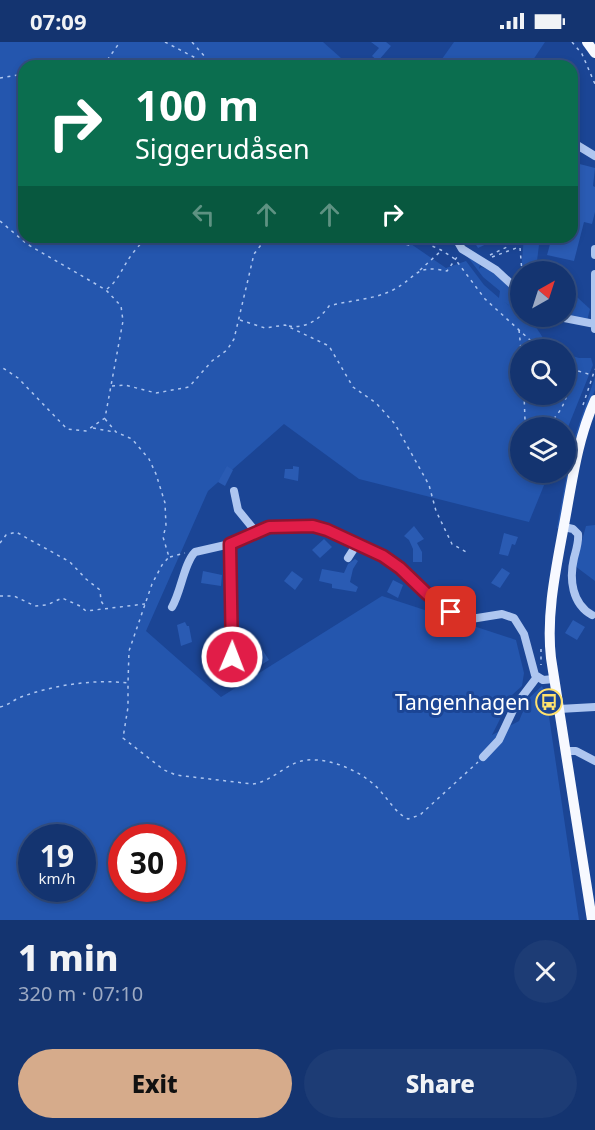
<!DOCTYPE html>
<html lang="en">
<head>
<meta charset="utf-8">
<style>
	body { margin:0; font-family:"Noto Sans",sans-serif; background:#1d3c75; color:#f1f3f6; height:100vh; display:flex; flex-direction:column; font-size:22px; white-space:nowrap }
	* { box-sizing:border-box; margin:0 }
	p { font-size:20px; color:#9daac3 }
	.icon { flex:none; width:33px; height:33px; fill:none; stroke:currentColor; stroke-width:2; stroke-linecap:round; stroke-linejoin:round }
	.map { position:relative; height:878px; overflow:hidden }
	.details { display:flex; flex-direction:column; background:#143470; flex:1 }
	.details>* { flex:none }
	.hud { position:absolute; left:18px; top:18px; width:560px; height:183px; border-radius:18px; box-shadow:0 3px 9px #0003,0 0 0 2px #334f83; background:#0b6e4f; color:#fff; overflow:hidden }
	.needle { width:39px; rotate:39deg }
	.buttons { position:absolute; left:510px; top:219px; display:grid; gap:12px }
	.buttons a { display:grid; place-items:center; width:66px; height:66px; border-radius:50%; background:#143470; box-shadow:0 3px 9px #0003,0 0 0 2px #334f83; font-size:30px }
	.speed { position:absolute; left:18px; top:782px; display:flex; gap:12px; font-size:30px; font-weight:700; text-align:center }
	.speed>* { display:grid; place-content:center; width:78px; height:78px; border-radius:50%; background:#143470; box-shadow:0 3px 9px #0003,0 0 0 2px #334f83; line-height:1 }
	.speed small { font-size:15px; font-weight:400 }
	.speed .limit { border:9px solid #d22; background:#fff; color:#111 }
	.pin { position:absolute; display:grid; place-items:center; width:51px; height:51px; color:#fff; margin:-26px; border-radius:12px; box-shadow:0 3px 9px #0006 }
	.me { position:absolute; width:66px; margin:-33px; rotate:1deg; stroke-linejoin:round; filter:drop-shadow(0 0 4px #0008) }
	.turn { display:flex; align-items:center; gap:21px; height:126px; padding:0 18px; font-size:27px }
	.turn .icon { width:78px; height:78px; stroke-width:2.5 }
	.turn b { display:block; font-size:42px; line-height:51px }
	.lanes { display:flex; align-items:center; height:57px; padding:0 18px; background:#0003; justify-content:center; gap:30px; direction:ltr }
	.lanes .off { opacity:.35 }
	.round { display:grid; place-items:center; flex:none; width:63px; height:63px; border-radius:32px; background:#1d3c75 }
	.overview { display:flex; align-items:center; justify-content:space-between; height:102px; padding:0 18px }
	h1 { font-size:36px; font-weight:800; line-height:45px }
	.button { display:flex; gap:12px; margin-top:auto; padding:12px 18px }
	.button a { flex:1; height:69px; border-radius:36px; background:#d6ab8b; color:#111; font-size:24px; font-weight:800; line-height:69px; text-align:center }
	.button a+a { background:#1d3c75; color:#f1f3f6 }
	.status { display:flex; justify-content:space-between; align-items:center; height:42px; padding:0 30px; background:#143470; direction:ltr }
	.status svg { height:16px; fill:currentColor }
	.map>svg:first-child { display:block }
	.green { fill:#2456ae; fill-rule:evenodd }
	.building { fill:#2a5bb3 }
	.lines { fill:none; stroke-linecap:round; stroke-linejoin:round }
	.path { stroke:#aec6f0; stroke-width:1.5; stroke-dasharray:3 4.5; stroke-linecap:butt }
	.minor { stroke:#aec6f0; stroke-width:8 }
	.major { stroke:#f7f9ff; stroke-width:10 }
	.route-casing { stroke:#92132f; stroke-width:15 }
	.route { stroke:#e11d48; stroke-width:10 }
	.labels { text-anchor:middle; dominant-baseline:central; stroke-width:6; stroke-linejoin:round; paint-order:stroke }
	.poi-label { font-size:21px; fill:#fff; stroke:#1b4595; text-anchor:end }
</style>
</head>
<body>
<div class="status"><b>07:09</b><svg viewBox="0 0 49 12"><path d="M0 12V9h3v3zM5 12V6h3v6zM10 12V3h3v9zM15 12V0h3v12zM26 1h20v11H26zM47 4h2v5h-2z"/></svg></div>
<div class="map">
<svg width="595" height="878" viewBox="0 0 595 878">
	<rect width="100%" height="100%" fill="#1b4595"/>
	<g class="green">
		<path d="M0,0H323L350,24H24V195H411L408,200L446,226L466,219L484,243L499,256L500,249L483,235L467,214L480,223L479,227L481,225L490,228L520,252V260L514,267L503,259L534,282L545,299L559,307L520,308V352H566V312L579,316H591L593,323L566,390V386H520V430L549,431L529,480L359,437L284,382L208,449L146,589L221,655L382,554L516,598L524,631L522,644L512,653L492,693L519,679L528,657L542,644L544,649L543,661H547L579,878H0ZM32,795H82V846H32ZM122,795H172V846H122Z"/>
		<path d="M454,0H545L529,24H437Z"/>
		<path d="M524,195H540L536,227L538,229H521Z"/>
		<path d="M566,245L590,267L587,279L566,274Z"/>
		<path d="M595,335V348L586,369L560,487L557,486L572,403Z"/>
		<path d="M595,483V539L575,524L586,484Z"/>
	</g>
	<g class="building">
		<path d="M371,0H386L391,4L378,19L372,14L379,6Z"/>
		<path d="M572,120L595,126L593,144L595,145V170L592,182L584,180L574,219L547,213L552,195H572Z"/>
		<path d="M471,195H501L478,206Z"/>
		<path d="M227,424L233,428L225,444L218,440Z"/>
		<path d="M293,424L299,425L298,439L284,436L285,427H293Z"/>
		<path d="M414,484L424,497L417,501L422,510V520H413V507L409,498L404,494Z"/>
		<path d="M504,491L518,495L515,503L512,502L508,514L499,512Z"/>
		<path d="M324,497L332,505L320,516L312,508Z"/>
		<path d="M355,517L358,519L353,527L350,540L358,545L356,550L332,546V542L319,539L322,527L344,531L348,522Z"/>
		<path d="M502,526L510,531L500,546L491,541Z"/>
		<path d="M203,529L222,533L221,544L201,541Z"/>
		<path d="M292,529L303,537L295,548L284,539Z"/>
		<path d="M393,538L403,543L398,556L387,550Z"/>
		<path d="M573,578L585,585L577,598L565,591Z"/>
		<path d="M185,580L187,584H189L192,600L181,604L177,583Z"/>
		<path d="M260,604L269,618L250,630L248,626L243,629L238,620Z"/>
	</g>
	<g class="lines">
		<g class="path">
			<path d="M165,0L211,24"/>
			<path d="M192,0L212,23"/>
			<path d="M572,0L582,12L595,42"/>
			<path d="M78,24H98"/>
			<path d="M103,24L120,0"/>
			<path d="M0,36L24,32"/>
			<path d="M0,179L27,202L106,248L121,264L123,279L105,376L86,389L67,387L18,336L0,324"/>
			<path d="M377,195L409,203L413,201L416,195"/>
			<path d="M412,195L441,208L455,217L485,257L541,308"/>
			<path d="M435,195L448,200"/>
			<path d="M520,206L522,230"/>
			<path d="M490,213L507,205"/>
			<path d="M492,215L519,205"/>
			<path d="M420,228L441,209"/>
			<path d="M107,247C120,237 123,223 133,211C137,205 142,202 144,195"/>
			<path d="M240,278L265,286L285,283L329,304L353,345L376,361L395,382L429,443L436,469L452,502L468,511"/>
			<path d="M289,284C306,287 320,277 329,264C350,258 373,258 393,248C418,235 414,222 447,229L457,215"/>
			<path d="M519,288L521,308"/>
			<path d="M571,327L592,333"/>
			<path d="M112,344L125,343L156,351L189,345L212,319L227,308L234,297L254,212L267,195"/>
			<path d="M524,352L525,378L531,386"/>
			<path d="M583,363L595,327"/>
			<path d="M105,377L116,390L132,397L149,417L156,432L165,461L166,484L163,495L169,515L162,523L152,542L129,609L128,641"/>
			<path d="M93,386L114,390"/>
			<path d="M542,386C563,374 571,349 570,327L566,325"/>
			<path d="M0,501L6,493L16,490L70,520L86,537L100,548L101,559L105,565"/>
			<path d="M170,515L185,511"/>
			<path d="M0,554H14L35,564L47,563L62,556L80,564L86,569L145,562"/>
			<path d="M541,607V623"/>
			<path d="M0,665C9,663 13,658 21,655C54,643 93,637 128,641V665L123,696L164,728L176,733L252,742C273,740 286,720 307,718C333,716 366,731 382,751C391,761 396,771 408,777L420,773L478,720"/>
		</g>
		<g class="minor">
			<path d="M572,100L595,114"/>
			<path d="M455,195L462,207L496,228L520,250"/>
			<path d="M595,207V213"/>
			<path d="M554,274L595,282V287"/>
			<path d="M595,282V232"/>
			<path d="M234,449L238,468L256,490"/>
			<path d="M564,485L573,487L578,492C579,500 576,508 574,516C569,537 572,562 592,573"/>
			<path d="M230,502L232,615"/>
			<path d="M348,516L357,502"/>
			<path d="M172,565C181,550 184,521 195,510L230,502L269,485L313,484L327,488L383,514L400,526L427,552L460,576L471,577L502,572L514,576L524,592L535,633L543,638L554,637"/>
			<path d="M559,667L595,665"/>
			<path d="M565,709H576L595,719"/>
			<path d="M483,715L499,698L515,664L537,635"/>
		</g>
		<g class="major">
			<path d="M587,0L595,11"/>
			<path d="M592,878L551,616C546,572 556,527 564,483C572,441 577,398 595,358"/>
		</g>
	</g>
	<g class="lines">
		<g class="route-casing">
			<path id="route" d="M232,615L230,502L269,485L313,484L327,488L383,514L400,526L427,552L451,570"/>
		</g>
		<use href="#route" class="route"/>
	</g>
	<defs>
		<g id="bus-ring" transform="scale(1.35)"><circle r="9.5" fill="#1b4595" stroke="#ffe26d" stroke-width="1.5"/><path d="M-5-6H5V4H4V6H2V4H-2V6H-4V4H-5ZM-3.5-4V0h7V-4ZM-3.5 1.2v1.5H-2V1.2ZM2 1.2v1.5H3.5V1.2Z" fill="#ffe26d"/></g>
	</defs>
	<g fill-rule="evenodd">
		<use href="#bus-ring" x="549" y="660"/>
	</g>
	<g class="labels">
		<g class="poi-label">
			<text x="530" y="660">Tangenhagen</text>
		</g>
	</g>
</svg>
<div class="buttons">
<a><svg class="needle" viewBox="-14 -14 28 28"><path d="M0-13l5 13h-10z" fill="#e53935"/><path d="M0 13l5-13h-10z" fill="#9daac3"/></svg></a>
<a><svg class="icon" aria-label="search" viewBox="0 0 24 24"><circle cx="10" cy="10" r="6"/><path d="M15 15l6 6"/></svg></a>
<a><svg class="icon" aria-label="layers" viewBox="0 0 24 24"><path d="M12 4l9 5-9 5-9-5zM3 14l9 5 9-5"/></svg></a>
</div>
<div class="speed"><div>19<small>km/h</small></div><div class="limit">30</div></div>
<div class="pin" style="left:451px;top:570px;background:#d93025"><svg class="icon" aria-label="arrive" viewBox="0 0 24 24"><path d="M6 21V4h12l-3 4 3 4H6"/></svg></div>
<svg class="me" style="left:232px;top:615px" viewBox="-20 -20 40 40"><circle r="17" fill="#e11d48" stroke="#fff" stroke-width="3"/><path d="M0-11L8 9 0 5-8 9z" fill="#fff"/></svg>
<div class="hud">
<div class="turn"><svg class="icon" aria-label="right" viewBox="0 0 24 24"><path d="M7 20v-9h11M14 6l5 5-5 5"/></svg><div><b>100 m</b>Siggerudåsen</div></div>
<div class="lanes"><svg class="icon off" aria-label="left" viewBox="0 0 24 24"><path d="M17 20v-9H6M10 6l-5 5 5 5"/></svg><svg class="icon off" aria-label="ahead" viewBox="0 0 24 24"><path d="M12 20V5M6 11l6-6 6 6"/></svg><svg class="icon off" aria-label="ahead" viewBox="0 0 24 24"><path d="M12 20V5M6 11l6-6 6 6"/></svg><svg class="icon" aria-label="right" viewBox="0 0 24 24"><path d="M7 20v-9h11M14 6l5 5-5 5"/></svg></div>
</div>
</div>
<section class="details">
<div class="overview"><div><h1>1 min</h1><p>320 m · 07:10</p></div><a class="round"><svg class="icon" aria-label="close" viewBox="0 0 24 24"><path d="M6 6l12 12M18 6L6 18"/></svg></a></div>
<div class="button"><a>Exit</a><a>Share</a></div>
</section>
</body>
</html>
